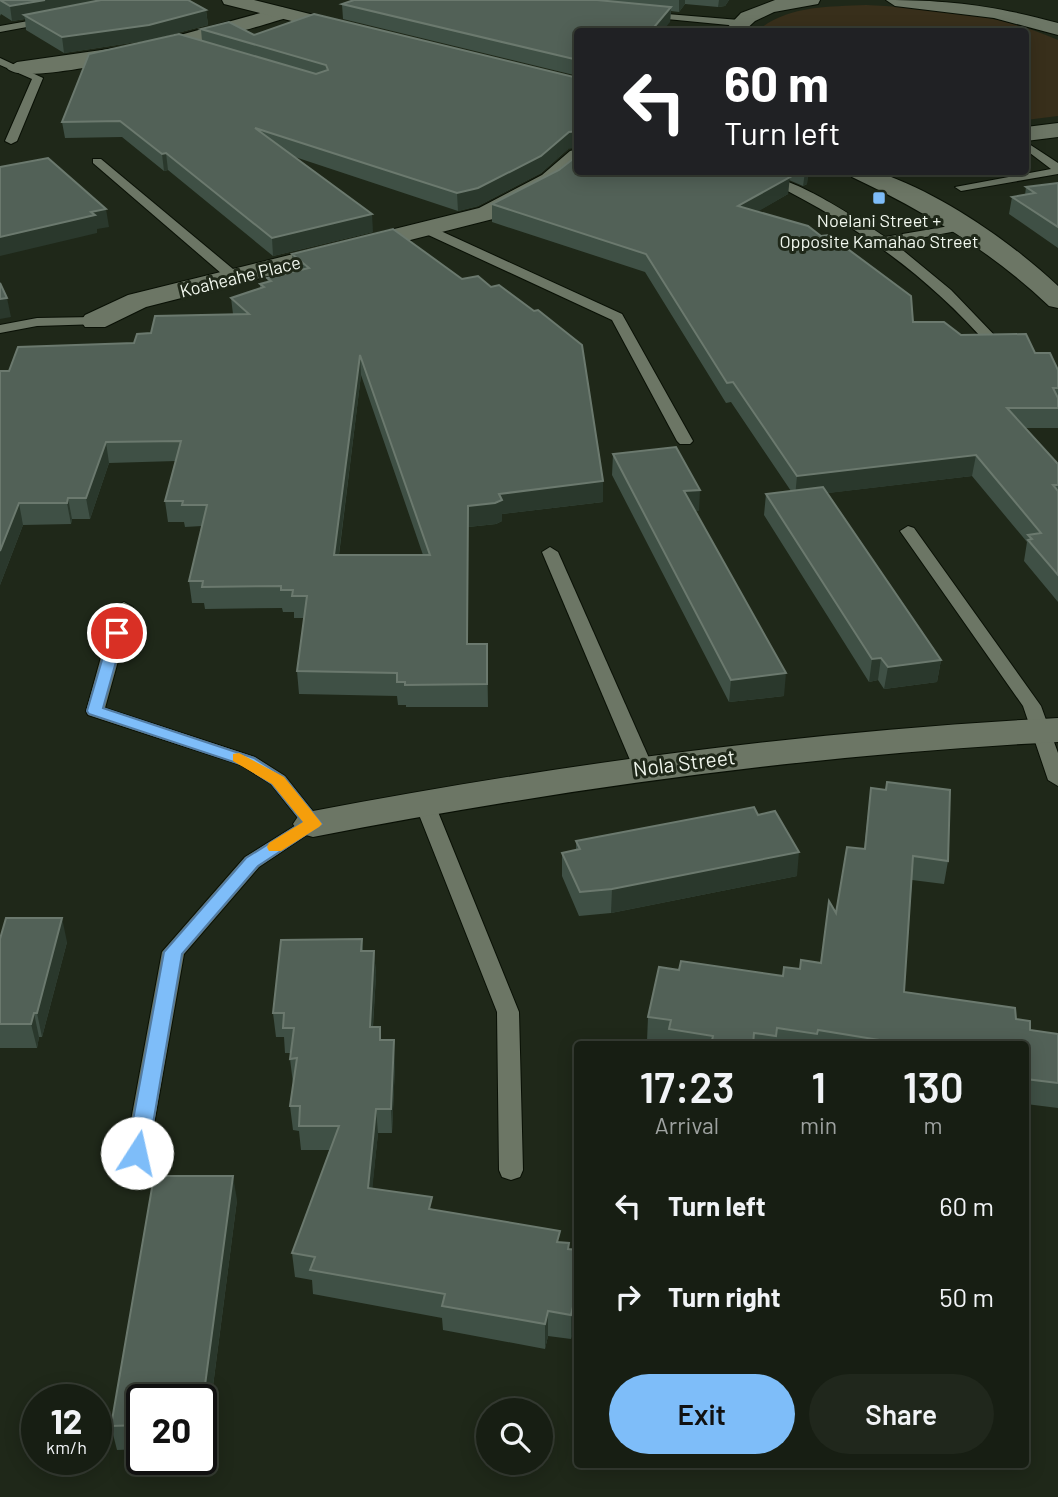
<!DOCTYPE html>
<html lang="en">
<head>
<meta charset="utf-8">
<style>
	body { margin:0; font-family:Barlow,sans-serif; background:#20271c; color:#f1f3f6; height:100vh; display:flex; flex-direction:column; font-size:26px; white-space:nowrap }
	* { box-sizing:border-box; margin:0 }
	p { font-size:23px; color:#9ea2a0 }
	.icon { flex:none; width:38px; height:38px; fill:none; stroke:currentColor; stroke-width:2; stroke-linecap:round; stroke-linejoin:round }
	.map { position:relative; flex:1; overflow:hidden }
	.panel { position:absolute; left:574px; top:1041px; width:455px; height:427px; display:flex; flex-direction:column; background:#171e13; border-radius:7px; box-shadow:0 4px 18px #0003,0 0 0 2px #363c33 }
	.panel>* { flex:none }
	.top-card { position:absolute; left:574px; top:28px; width:455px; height:147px; border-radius:7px; box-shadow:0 4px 18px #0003,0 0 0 2px #363c33; background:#202124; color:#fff; overflow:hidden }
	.controls { position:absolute; left:476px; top:1398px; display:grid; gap:14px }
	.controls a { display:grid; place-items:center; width:77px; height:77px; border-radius:50%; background:#171e13; box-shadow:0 4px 18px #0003,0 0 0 2px #363c33; font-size:35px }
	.speed { position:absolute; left:21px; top:1384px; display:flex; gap:14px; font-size:35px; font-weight:700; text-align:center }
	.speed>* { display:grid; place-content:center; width:91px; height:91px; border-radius:50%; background:#171e13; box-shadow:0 4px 18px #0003,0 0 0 2px #363c33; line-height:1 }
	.speed small { font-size:18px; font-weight:400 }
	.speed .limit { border:4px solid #111; border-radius:10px; background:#fff; color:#111 }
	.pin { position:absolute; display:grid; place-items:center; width:60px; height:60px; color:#fff; margin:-30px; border:4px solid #fff; border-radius:50%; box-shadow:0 2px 7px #0007 }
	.me { position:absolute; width:77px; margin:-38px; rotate:10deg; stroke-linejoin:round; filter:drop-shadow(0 0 5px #0008) }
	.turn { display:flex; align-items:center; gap:24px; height:147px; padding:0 35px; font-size:32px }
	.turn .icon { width:91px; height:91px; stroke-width:2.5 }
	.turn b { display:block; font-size:49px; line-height:60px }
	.eta { display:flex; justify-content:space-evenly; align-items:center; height:119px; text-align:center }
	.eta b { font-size:42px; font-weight:600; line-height:49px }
	.action { display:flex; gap:14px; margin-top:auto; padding:14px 35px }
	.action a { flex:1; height:80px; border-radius:42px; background:#7ebdf9; color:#111; font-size:28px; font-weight:600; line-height:80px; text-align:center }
	.action a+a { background:#20271c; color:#f1f3f6 }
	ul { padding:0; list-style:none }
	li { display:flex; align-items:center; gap:21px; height:91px; padding:0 35px }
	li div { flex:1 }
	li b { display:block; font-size:26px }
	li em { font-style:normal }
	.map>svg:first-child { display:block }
	.green { fill:#382f1b }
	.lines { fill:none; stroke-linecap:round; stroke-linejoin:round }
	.lane-casing { stroke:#091005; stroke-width:2 }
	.street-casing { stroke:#091005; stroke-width:2 }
	.secondary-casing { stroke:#091005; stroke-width:2 }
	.lane { fill:#6c7665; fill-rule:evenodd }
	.street { fill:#6c7665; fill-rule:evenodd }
	.secondary { fill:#6c7665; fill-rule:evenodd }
	.wall { fill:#3f5045; fill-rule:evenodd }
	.shaded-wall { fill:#2a382c }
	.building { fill:#526157; stroke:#6b796e; stroke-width:2; fill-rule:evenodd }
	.route { fill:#7ebdf9; stroke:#527ba2; stroke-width:2 }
	.slow { fill:#f59e0b }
	.poi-dot { fill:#7ebdf9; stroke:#1f2819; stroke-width:2.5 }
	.labels { text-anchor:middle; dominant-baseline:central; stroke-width:6; stroke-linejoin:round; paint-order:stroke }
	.far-poi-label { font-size:18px; fill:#f0f6ed; stroke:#1f2819 }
	.far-street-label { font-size:18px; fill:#f0f6ed; stroke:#1f2819 }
	.street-label { font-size:21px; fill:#f0f6ed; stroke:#1f2819 }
</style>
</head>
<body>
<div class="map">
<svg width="1058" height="1497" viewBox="0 0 1058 1497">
	<rect width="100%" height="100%" fill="#1f2819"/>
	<path class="green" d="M866,5C930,8 999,13 1058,40V116L1026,120V32H756C787,5 827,7 866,5Z"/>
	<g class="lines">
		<g class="lane-casing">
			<g id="lane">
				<path d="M643,12L739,20L744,23L739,26L646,17Z"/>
				<path d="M51,17L54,22L0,32V26Z"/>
				<path d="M0,58L43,78L17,141L11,144L5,141L32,79L0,65Z"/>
				<path d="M1026,142L1058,163V174L961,191L955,187L1051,169L1026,150Z"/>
				<path d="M93,159H101L239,274V280H229L93,163Z"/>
				<path d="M772,179C792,176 866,224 885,237L967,223V229L894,243L951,290L999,340V346H989C927,275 856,225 772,183Z"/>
				<path d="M424,227H432L622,314L693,441L690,444H680L677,441L612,320L424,233Z"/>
				<path d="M95,317L100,318V324L37,326L0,333V325L37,318Z"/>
				<path d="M908,526L914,528L1041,706L1058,753V786L1048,780L1023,706L900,531Z"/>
				<path d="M550,547L558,552L653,767L650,771H636L633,767L542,552Z"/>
				<path d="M124,602L133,607L105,708L255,757L285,776L323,824L259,867L184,954L149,1153L146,1160L137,1163L128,1160L125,1153L162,952L245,857L301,822L271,784L241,765L88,715L86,711L115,607Z"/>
				<path d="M424,796L434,802L519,1012L523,1170L520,1177L511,1180L502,1177L499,1170L497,1012L414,802Z"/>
			</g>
		</g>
		<g class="street-casing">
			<g id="street">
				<path d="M775,0H820L818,4L774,12L755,21L743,32H723L741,13Z"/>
				<path d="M886,0C950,0 996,6 1058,23V35L994,18L895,6Z"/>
				<path d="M282,7L292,13L289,17C254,29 25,93 7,68L17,62L151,43Z"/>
				<path d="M1058,123V137L1026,141V127Z"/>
				<path d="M578,149V168L558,185L497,218L146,307L105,327H85L81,321L85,315L128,295L479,208L542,175L570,151Z"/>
				<path d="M1058,718V742C807,755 560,789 313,837L299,833L293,824L299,815L313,811C560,764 807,731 1058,718Z"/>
			</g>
		</g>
		<g class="secondary-casing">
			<g id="secondary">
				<path d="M222,0H254L358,26L361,30L351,36L224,4Z"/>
				<path d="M848,172C858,171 871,170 880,173C942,194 1011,242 1058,286V308L1049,306C990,250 924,211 852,177Z"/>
			</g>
		</g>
		<use href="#lane" class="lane"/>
		<use href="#street" class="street"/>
		<use href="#secondary" class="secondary"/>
	</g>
	<g class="wall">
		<path d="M0,0L206,10L208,25L150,40L64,53L26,30L25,19L12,21L1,14L0,16Z"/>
		<path d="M354,0H729L725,6L718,7L685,4L679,12L671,11L670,22L578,32V76L343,19L342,4Z"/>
		<path d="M201,29L254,35L568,149L541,173L478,206L458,211L295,157L373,232L273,256L168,170L164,171L122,137L65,138L62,122L202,41Z"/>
		<path d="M559,170L578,172H808L807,184L803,186L789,180L788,194L758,211L913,322L1035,353L1058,370V428H1025L1058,464V602L1024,561L1027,542L972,476L827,493L941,660L937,682L884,689L878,680L869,682L764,515L766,494L791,491L731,402L726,403L645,272L492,222V204Z"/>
		<path d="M1058,183V248L1009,214L1012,197L1025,195L1026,187Z"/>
		<path d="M292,254L603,481V502L502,514V521L496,524L468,527V644H487L488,707H406V705H398L397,696L299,694L297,671L304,618H294V612H283L282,608L205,609L204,603H192L189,581L202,526L185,527L184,522H168L165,501L176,461L109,463L90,519H72L71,524L23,525L0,585L9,371L134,343L151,333L233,314L231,298L260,288V284L268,282L267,278L293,271ZM361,375L423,555H339Z"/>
		<path d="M613,454L699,511H695L784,696L729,702L612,475Z"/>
		<path d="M887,782L948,861L944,884L912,880L904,992L1016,1019L1030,1030L1058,1034V1108L1026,1104V1045H668L647,1041L648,1017L679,970L783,976L800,969L821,963L836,913L864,849L871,788L885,790Z"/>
		<path d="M576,841L797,876L611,913L579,916L562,876V853L576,850Z"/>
		<path d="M0,939L67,942L42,1037H39L37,1048H0Z"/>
		<path d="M362,939L363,951H374L376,975L373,1027H380L381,1040L395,1064L392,1133H378L372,1188L433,1209L560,1242L569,1249L578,1250V1308L571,1339L548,1336L545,1349L443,1330L442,1318L313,1294L312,1280L295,1277L292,1253L330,1150H301L299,1131L293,1130L290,1106L293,1083L290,1059L291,1053H285L284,1037H276L273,1013Z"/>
		<path d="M237,1200L205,1448H201V1400H142V1449L117,1450L111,1426Z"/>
	</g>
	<g class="shaded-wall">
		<path d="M45,0H132L24,15L25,19L12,21L10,6Z"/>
		<path d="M679,0H685V4L679,12Z"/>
		<path d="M719,0H729L725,6L718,7Z"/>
		<path d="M671,7L670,22L662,32H650Z"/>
		<path d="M206,10L208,25L150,40L64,53L62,37Z"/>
		<path d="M578,131V147L568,149L541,173L478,206L458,211L457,193L569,132Z"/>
		<path d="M166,153L168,170L164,171L162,154Z"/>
		<path d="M805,172H808L807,184L803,186Z"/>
		<path d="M790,177L788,194L737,224L738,206Z"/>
		<path d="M106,209L109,227L97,229V233L0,256V237Z"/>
		<path d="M372,214L373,232L273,256L272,238Z"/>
		<path d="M7,298L11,317L0,319V299Z"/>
		<path d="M360,355L361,375L336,577L334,555Z"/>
		<path d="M106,442L109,463L90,519L86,498Z"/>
		<path d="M976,455L972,476L795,497L797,476Z"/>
		<path d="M603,481V502L502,514V521L496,524L468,527V667V506L499,494Z"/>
		<path d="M700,490L699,511L682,512L684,491Z"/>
		<path d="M68,498L72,519L71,524L67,503Z"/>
		<path d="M19,503L23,525L0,585V551Z"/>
		<path d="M881,658L878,680L869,682L872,659Z"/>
		<path d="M941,660L937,682L884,689L888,667Z"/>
		<path d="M786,673L784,696L729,702L731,680Z"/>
		<path d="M799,852L797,876L611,913L612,889Z"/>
		<path d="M62,918L67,942L42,1037L37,1013Z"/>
		<path d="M374,951L376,975L371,1051L370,1027Z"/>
		<path d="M34,1013L39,1037L37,1048L31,1024Z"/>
		<path d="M394,1040L395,1064L392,1133L391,1109Z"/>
		<path d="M376,1109L378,1133L370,1212L368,1188Z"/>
		<path d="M233,1176L237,1200L205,1448L201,1430V1415Z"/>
		<path d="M578,1286V1308L571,1339V1315Z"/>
		<path d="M548,1311V1336L545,1349V1324Z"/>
	</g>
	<g class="building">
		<path d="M0,0H45L10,6Z"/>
		<path d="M101,0H188L206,10L149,25L62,37L24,15Z"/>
		<path d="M354,0H597L671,7L650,32H578V60L342,4Z"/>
		<path d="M314,14L578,78V131L569,132L541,156L478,188L457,193L255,128L372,214L272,238L166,153L162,154L120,121L62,122L89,54L179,34L316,74L328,70L326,65L201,29L229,22L254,35Z"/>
		<path d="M578,155V172H779L790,177L738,206L808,226L821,236L829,235L911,296L913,322H944L961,335L1026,334L1035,353H1050L1058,370V388H1053L1058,398V408H1007L1058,464V485H1053L1058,491V575L1028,540L1032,539L1028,535L1041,533L976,455L797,476L733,382L727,383L646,254L492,204L559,170Z"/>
		<path d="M48,158L106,209L91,212L95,215L0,237V167Z"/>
		<path d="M1058,183V227L1012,197L1035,193L1026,187Z"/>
		<path d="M393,229L462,279L478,276L491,287L499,285L534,311L538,310L582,345L603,481L499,494L502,500L495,503L468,506L467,644H487V684L405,685V682H397V673L297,671L307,596H292L293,590H281V586L202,587L203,581H189L207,505H182L183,501H165L181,441L106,442L86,498H68L67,503H19L0,551V371H9L18,347L134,343L137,334L151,333L155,316L249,314L231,298L264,287L260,284L271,281L267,278L309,268L292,254ZM360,355L430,555H334Z"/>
		<path d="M0,283L7,298L0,299Z"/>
		<path d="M676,447L700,490L684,491L786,673L731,680L613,454Z"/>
		<path d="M823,487L941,660L888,667L881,658L872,659L766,494Z"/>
		<path d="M887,782L950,790L948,861L913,856L904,992L1015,1008L1016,1019L1030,1021V1030L1058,1034V1083L1026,1079V1045H898V1043L818,1030L817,1034L777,1028L776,1036L754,1033L753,1045H711L713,1036L669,1029L671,1020L648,1017L659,967L679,970L681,961L783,976L784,967L800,969L801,960L821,963L829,901L836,913L847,847L865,849L871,788L886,790Z"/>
		<path d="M754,807L758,815L775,811L799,852L612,889L580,892L562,853L580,849L576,841Z"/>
		<path d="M6,918H62L37,1013H34L31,1024H0V939Z"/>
		<path d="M362,939L361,951H374L370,1027H380V1040H394L391,1109H376L368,1188L432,1197L429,1209L560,1231L557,1242L569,1243L568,1249L578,1250V1286L571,1315L548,1311L545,1324L442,1306L445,1294L310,1270L315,1257L292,1253L339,1126H299L300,1106H290L297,1058L290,1059L294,1028H283L284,1013H273L281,940Z"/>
		<path d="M154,1176H233L201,1415V1400H142V1425L111,1426Z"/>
	</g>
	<path class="route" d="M117,629L124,633L103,708L254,758L284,777L322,824L258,866L182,954L148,1153L145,1159H130L127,1153L164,952L246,858L303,822L272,784L243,765L89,714L87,711L110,633Z"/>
	<path class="slow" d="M239,753L284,777L319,820L322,824L319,827L281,851H269L267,847L269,843L303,822L272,784L233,761V754Z"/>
	<rect class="poi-dot" x="872" y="191" width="14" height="14" rx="3.5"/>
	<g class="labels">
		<g class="far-poi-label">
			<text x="879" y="220">Noelani Street +<tspan x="879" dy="21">Opposite Kamahao Street</tspan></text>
		</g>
		<g class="far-street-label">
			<text transform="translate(240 276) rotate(-14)">Koaheahe Place</text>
		</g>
		<g class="street-label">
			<text transform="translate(684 762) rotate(-7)">Nola Street</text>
		</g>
	</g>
</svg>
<div class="controls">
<a><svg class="icon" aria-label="search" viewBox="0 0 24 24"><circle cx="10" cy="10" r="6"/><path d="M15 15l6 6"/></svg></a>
</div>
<div class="speed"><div>12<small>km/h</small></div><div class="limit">20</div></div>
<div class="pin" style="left:117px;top:633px;background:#d93025"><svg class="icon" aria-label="arrive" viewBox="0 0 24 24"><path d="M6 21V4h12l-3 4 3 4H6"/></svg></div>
<svg class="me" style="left:137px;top:1153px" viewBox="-20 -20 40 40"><circle r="19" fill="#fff"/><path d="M0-13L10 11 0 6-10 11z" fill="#7ebdf9"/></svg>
<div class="top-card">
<div class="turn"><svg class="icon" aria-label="left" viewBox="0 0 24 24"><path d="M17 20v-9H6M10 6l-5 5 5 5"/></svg><div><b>60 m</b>Turn left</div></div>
</div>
<section class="panel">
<div class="eta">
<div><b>17:23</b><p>Arrival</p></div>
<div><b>1</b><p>min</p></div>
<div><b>130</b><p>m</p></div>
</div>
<ul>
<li><svg class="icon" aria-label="left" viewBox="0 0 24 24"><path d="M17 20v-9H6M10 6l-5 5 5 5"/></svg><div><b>Turn left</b></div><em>60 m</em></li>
<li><svg class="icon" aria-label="right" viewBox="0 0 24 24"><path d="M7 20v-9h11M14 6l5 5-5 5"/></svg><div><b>Turn right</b></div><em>50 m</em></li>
</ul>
<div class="action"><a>Exit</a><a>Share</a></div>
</section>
</div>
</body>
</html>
